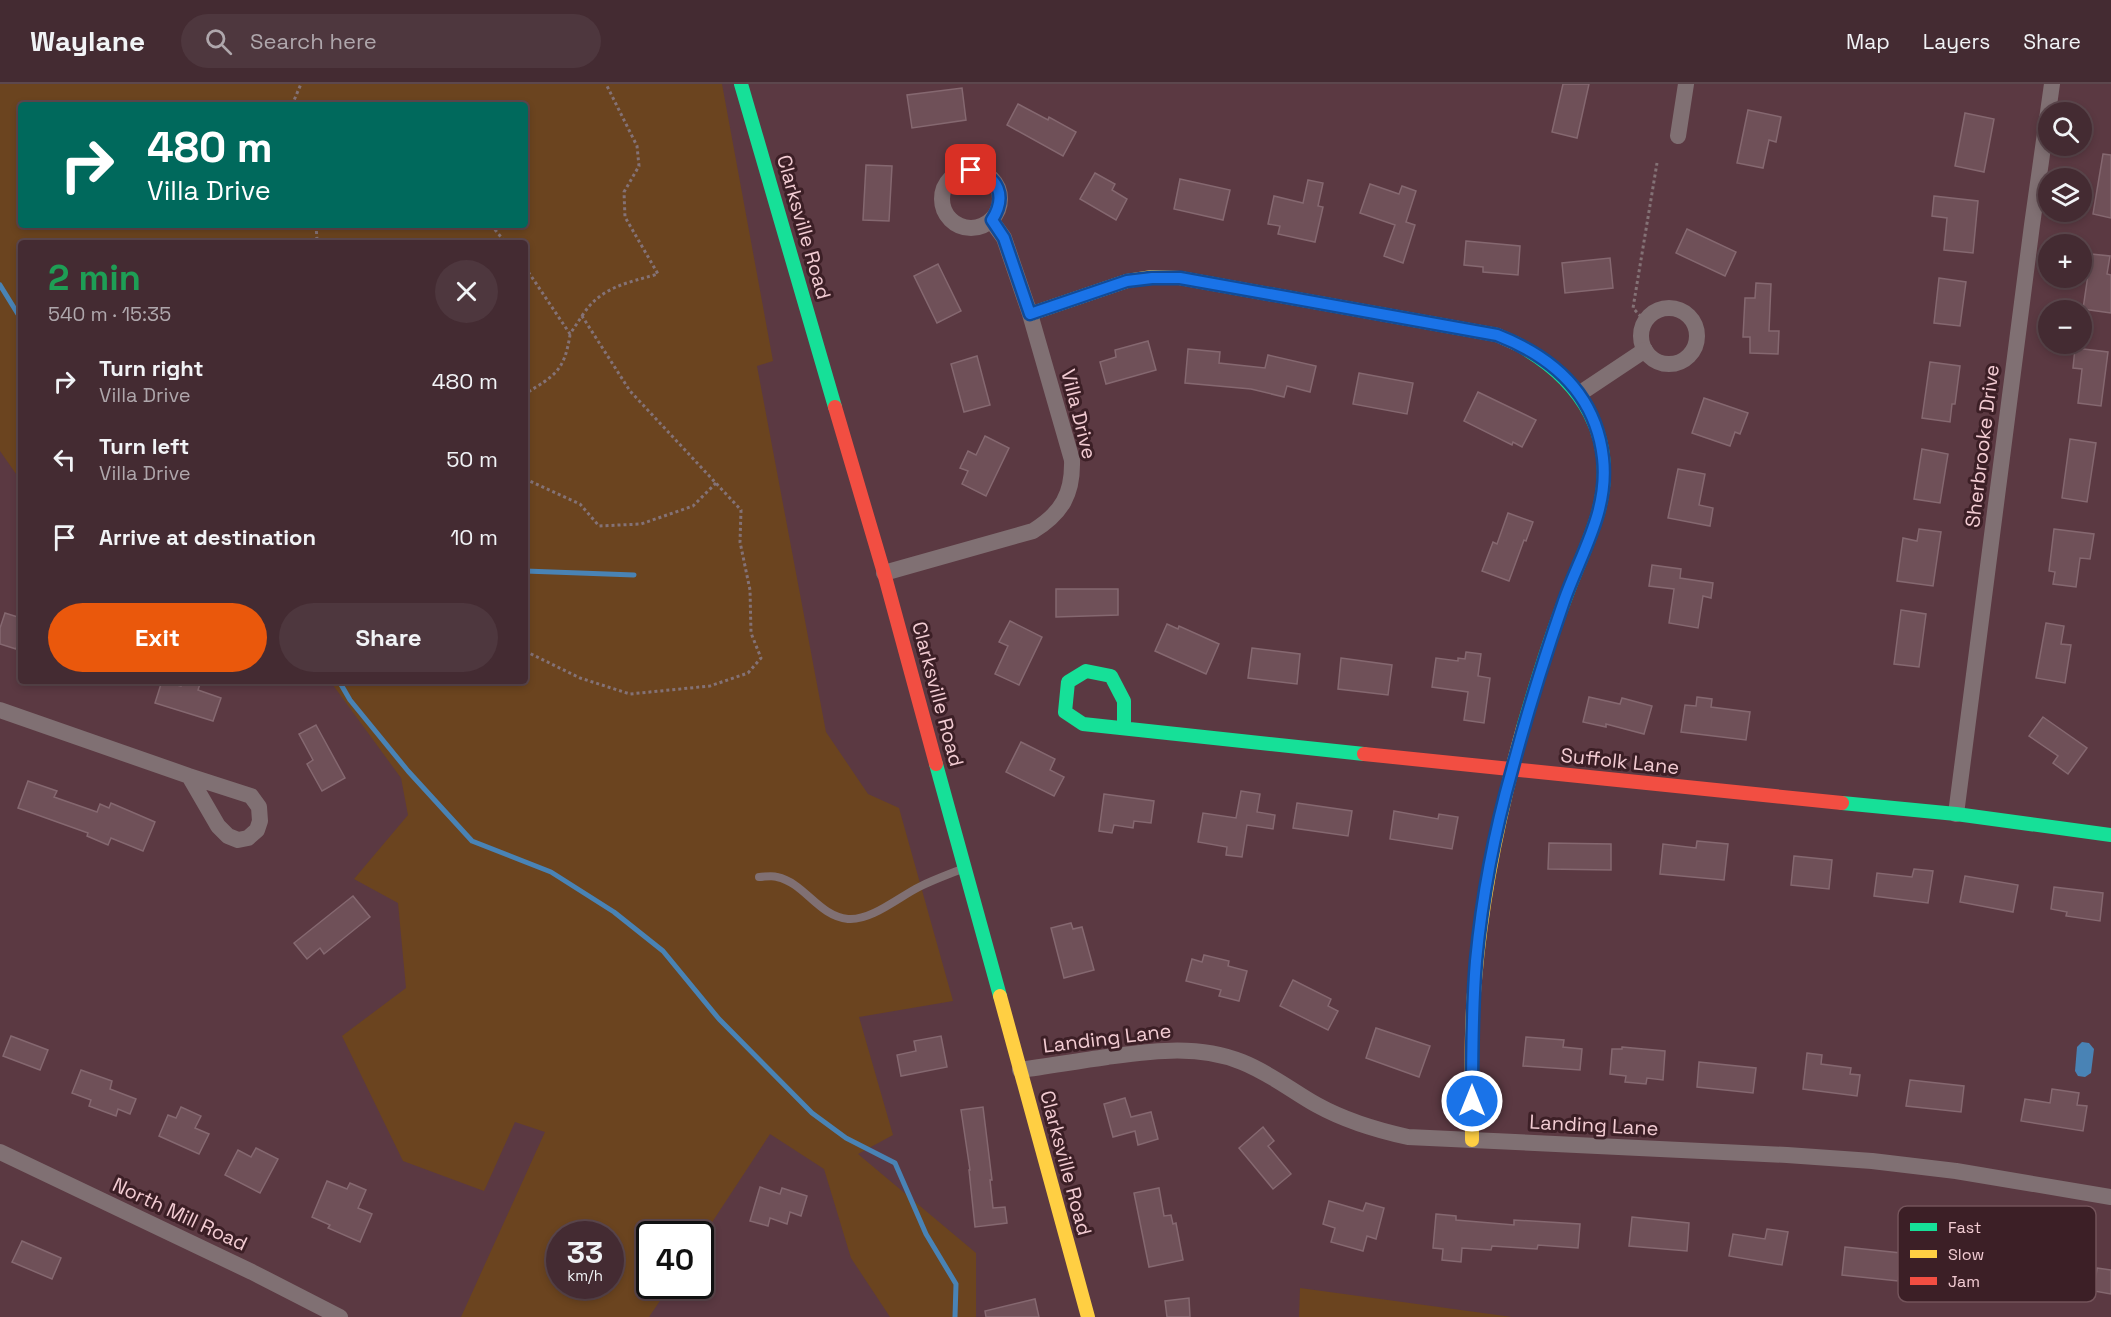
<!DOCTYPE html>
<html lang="en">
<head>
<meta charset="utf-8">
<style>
	body { margin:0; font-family:"Space Grotesk",sans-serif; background:#4e373e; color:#f1f3f6; height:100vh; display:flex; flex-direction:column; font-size:22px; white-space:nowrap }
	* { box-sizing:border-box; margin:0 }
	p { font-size:20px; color:#afa7ac }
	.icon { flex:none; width:33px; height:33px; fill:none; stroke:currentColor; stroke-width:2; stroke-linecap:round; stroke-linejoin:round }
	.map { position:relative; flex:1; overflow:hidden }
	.panel { position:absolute; left:18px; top:156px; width:510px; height:444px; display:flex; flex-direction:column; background:#442b32; border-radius:6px; box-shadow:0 3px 9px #0003,0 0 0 2px #5c474d }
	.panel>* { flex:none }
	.banner { position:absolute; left:18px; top:18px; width:510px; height:126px; border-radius:6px; box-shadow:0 3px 9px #0003,0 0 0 2px #5c474d; background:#00695c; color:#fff; overflow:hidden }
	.buttons { position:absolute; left:2038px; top:18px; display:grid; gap:12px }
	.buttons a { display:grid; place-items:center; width:54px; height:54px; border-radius:50%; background:#442b32; box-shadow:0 3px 9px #0003,0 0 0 2px #5c474d; font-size:30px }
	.speed { position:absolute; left:546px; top:1137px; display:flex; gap:12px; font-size:30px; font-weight:700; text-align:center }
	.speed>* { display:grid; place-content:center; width:78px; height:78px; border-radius:50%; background:#442b32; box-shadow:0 3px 9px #0003,0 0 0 2px #5c474d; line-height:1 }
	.speed small { font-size:15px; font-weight:400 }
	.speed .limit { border:3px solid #111; border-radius:9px; background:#fff; color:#111 }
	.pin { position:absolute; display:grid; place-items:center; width:51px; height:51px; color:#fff; margin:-26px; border-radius:12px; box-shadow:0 3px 9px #0006 }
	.me { position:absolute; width:66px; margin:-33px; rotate:0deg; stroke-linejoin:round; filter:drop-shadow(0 0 4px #0008) }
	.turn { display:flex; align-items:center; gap:21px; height:126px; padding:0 30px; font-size:27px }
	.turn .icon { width:78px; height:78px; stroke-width:2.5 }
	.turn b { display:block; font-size:42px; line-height:51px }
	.round { display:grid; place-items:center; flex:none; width:63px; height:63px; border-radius:32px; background:#4e373e }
	.overview { display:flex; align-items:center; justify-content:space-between; height:102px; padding:0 30px }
	h1 { font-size:36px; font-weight:700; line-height:45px; color:#1e9e55 }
	.cta { display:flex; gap:12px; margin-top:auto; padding:12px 30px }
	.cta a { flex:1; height:69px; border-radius:36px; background:#ea580c; color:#fff; font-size:24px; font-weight:700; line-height:69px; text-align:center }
	.cta a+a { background:#4e373e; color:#f1f3f6 }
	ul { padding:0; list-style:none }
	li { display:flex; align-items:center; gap:18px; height:78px; padding:0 30px }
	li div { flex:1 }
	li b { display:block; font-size:22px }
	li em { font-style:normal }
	header { display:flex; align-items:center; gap:36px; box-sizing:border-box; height:84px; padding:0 30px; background:#442b32; border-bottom:2px solid #5c474d }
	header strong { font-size:28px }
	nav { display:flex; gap:33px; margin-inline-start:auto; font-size:21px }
	.search { width:420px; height:54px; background:#4e373e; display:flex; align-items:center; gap:15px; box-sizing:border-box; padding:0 21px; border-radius:33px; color:#afa7ac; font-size:22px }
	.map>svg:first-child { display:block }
	.green { fill:#6b441f; fill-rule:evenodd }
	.water { fill:#4983b5 }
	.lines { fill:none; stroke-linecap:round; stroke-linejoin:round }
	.stream { stroke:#4983b5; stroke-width:5 }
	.building { fill:#6f5058; stroke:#856870; stroke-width:1.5 }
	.path { stroke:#847276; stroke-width:3; stroke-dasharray:3 3; stroke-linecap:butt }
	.lane { stroke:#807073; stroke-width:8 }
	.street { stroke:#807073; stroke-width:16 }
	.fast { stroke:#16e098; stroke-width:14 }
	.slow { stroke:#ffcf43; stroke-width:14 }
	.jam { stroke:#f24e42; stroke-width:14 }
	.route-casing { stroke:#114b97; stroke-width:15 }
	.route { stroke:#1a73e8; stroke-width:10 }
	.labels { text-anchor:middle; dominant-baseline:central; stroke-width:6; stroke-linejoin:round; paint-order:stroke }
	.street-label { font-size:20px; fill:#f3ccd3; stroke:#3c1f26 }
	.key { fill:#3c1f26; stroke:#73535a; stroke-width:1.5 }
	.key-label { font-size:16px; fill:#f3ccd3 }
</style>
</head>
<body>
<header>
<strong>Waylane</strong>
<div class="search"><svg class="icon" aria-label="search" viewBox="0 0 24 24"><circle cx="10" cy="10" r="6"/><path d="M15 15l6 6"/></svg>Search here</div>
<nav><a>Map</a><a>Layers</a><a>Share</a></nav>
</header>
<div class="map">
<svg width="2111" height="1233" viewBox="0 0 2111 1233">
	<rect width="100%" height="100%" fill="#5b3942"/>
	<g class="green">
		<path d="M0,0H722L773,277L757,282L826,648L868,710L899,724L953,917L859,933L893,1051L858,1070L976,1169V1233H890L851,1174L824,1085L770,1050L701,1155L700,1150H650V1202H670L649,1233H461L545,1048L515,1038L484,1107L403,1077L342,952L406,904L398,819L354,795L408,731L401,694L330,597H525V159H21V397L0,367ZM21,21H525V141H21ZM560,1150H610V1202H560Z"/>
		<path d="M1300,1204L1512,1233H1299Z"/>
	</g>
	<path class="water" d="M2082,958L2089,959L2094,965L2091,989L2085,993L2078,992L2075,987L2077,963Z"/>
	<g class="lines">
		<g class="stream">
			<path d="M0,201L21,235"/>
			<path d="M525,487L634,491"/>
			<path d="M339,597L350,616L408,687L472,757L551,788L614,828L663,867L719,935L812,1029L846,1054L895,1079L926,1150L956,1200L955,1233"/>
		</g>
	</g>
	<g class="building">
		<path d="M1563,0H1589L1577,54L1552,48Z"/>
		<path d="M962,4L966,36L912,44L907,11Z"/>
		<path d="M1018,20L1048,36L1049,33L1076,48L1063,72L1007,41Z"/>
		<path d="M1748,26L1781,33L1776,58L1769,56L1763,84L1737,79Z"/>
		<path d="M1965,29L1994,35L1984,88L1955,82Z"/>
		<path d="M2103,70L2111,71V134L2093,130Z"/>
		<path d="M866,81L892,82L889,137L863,136Z"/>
		<path d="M1095,89L1115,100L1112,106L1127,115L1116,136L1080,115Z"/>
		<path d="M1180,95L1230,106L1223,136L1174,125Z"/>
		<path d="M1308,96L1323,99L1318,122L1323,123L1315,158L1278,150L1280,142L1268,140L1274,112L1303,119Z"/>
		<path d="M1370,100L1399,110L1402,102L1416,107L1406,138L1415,141L1403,179L1384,172L1395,141L1360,129Z"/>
		<path d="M1934,112L1978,117L1973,169L1944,166L1947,134L1932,132Z"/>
		<path d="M1687,145L1736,168L1725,192L1676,169Z"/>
		<path d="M1466,157L1520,162L1518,191L1483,188V183L1464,181Z"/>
		<path d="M2091,170L2110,172L2107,190L2111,191V229L2083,225Z"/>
		<path d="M1610,174L1613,204L1565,209L1562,179Z"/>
		<path d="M938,180L961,227L937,239L914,192Z"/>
		<path d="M1939,194L1966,198L1960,242L1934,239Z"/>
		<path d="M1756,199L1771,200L1769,247H1779L1778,270L1750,269V253H1743L1745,214H1755Z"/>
		<path d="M1148,257L1156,286L1106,300L1100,278L1116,273L1115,266Z"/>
		<path d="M2075,264L2108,268L2101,322L2078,319L2082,285L2073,284Z"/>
		<path d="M1188,265L1220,268L1219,279L1265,284L1268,271L1316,282L1310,308L1287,302L1284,313L1251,305L1185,299Z"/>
		<path d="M977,272L990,321L964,328L951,280Z"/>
		<path d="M1930,278L1960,282L1955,320H1952L1950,338L1922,334Z"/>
		<path d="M1359,289L1413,299L1407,330L1353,320Z"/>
		<path d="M1478,308L1536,336L1522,363L1513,358L1512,361L1464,337Z"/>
		<path d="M1704,314L1748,329L1740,350L1735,348L1730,362L1692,349Z"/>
		<path d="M985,352L1009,364L986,412L962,400L968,387L960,384L968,367L976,371Z"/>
		<path d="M2070,355L2096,359L2087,418L2062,414Z"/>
		<path d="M1922,365L1948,370L1940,419L1914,415Z"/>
		<path d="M1678,385L1705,390L1699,421L1713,424L1710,442L1668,434Z"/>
		<path d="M1508,429L1533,438L1526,457L1524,456L1509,497L1482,487L1493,458L1497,460Z"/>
		<path d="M1919,445L1941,448L1933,502L1897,497L1903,454L1917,457Z"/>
		<path d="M2054,445L2094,450L2090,475L2080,474L2076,503L2053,500L2055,488L2049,487Z"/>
		<path d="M1652,481L1681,485L1680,494L1713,499L1711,514L1703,512L1698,544L1669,539L1674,505L1649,502Z"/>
		<path d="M1056,505H1118V531L1056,533Z"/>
		<path d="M1901,526L1926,530L1919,583L1894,580Z"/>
		<path d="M5,529L21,534V559L18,558L16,565L0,560V544Z"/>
		<path d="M1010,537L1042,553L1019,601L995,590L1008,562L999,558Z"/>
		<path d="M2046,539L2064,542L2061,560L2071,561L2065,599L2036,594Z"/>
		<path d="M1167,540L1178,545L1179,542L1219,560L1206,590L1155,567Z"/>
		<path d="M1252,564L1300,570L1297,600L1248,594Z"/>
		<path d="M1466,568L1481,570L1478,592L1490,594L1484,639L1464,636L1468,608L1432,603L1436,574L1458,577V574L1465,575Z"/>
		<path d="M1341,574L1392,581L1388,611L1338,605Z"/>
		<path d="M162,597L181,602L182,597H201L198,606L221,614L213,637L155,619Z"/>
		<path d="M1589,613L1620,620L1622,614L1652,622L1644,650L1606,640V643L1583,638Z"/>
		<path d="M1697,613L1712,615L1711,623L1750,628L1746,656L1681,648L1685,621L1696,622Z"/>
		<path d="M2043,633L2087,664L2068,690L2053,679L2058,672L2029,652Z"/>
		<path d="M316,641L345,694L322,707L307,680L313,676L299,650Z"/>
		<path d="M1021,658L1055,675L1050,686L1064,693L1054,712L1006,688Z"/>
		<path d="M28,697L57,707L54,713L97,728L100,720L109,724L111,719L155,738L143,767L111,754L108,761L87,752L88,749L18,724Z"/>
		<path d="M1241,707L1260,710L1257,728L1275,731L1273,745L1247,741L1242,773L1226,771L1227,763L1198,758L1203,729L1236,734Z"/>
		<path d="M1104,710L1154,717L1151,739L1134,737L1133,744L1114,741L1112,749L1099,747Z"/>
		<path d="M1297,719L1352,727L1348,752L1293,744Z"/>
		<path d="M1394,727L1438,735L1439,730L1458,733L1452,765L1390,755Z"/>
		<path d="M1697,757L1728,760L1724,796L1660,790L1663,760L1696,764Z"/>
		<path d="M1549,759L1611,760V786L1548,785Z"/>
		<path d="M1794,772L1832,776L1829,805L1791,801Z"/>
		<path d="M1914,785L1933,787L1928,819L1874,812L1877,789L1912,793Z"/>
		<path d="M1965,792L2018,801L2013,828L1960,818Z"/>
		<path d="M2054,803L2103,809L2100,837L2066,832L2067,828L2051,825Z"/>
		<path d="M353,812L370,833L324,870L320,864L307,875L294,859Z"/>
		<path d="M1071,839L1073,845L1082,843L1094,886L1064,894L1051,844Z"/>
		<path d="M1204,871L1229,877L1228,882L1247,887L1239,917L1219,912L1221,906L1186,897L1192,875L1202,878Z"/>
		<path d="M1293,896L1331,915L1328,922L1338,927L1328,946L1280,922Z"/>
		<path d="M1376,944L1430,962L1419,993L1366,974Z"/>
		<path d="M11,952L48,966L40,986L3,972Z"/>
		<path d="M941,952L947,983L901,992L897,971L916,967L914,957Z"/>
		<path d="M1526,953L1564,956L1563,963L1582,965L1580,986L1523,982Z"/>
		<path d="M1622,963L1665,967L1663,996L1647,994L1646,1000L1625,998L1626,992L1610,990L1612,965H1622Z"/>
		<path d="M1807,969L1822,971L1821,980L1851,984L1850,990L1860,991L1857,1012L1803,1005Z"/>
		<path d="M1699,978L1756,984L1753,1009L1697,1003Z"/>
		<path d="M81,986L112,997L110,1005L136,1015L130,1030L118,1025L116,1032L89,1022L91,1016L72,1009Z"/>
		<path d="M1910,996L1964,1002L1961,1028L1906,1022Z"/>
		<path d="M2052,1005L2079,1009L2077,1021L2087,1022L2083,1047L2021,1037L2025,1015L2050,1019Z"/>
		<path d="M1125,1014L1131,1033L1151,1028L1158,1055L1138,1061L1135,1047L1113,1053L1104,1020Z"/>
		<path d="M181,1023L201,1032L195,1044L209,1050L199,1070L159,1052L168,1031L176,1034Z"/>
		<path d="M983,1023L992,1096H990L993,1124L1005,1123L1007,1139L975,1143L969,1086H970L961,1026Z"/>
		<path d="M1263,1043L1274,1057L1268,1062L1291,1090L1273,1105L1239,1064Z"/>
		<path d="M256,1064L278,1075L260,1109L225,1091L238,1066L251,1073Z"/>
		<path d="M327,1097L347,1105L350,1099L366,1106L358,1124L372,1130L360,1158L328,1144L330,1141L312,1133Z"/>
		<path d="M760,1103L780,1110L782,1104L807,1112L801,1132L790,1128L787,1140L770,1134L768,1142L750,1137Z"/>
		<path d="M1159,1104L1164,1132L1171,1131L1173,1140L1176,1139L1183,1176L1149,1183L1134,1109Z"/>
		<path d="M1329,1117L1363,1127L1366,1119L1384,1124L1376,1155L1367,1152L1363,1167L1331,1158L1335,1144L1323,1140Z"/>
		<path d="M1436,1130L1456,1132V1136L1514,1141V1136L1580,1140L1578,1164L1538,1161L1537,1165L1492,1162L1491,1166L1462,1164L1461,1178L1442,1176L1443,1165L1433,1164Z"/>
		<path d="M1632,1133L1689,1139L1687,1167L1629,1162Z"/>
		<path d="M1767,1145L1788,1148L1782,1181L1729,1172L1733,1150L1765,1155Z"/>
		<path d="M22,1157L61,1174L52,1195L12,1178Z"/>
		<path d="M1845,1163L1901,1169L1898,1197L1842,1191Z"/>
		<path d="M2097,1184L2111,1186V1210L2094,1207Z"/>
		<path d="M1189,1214L1190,1233H1167L1165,1217Z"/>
		<path d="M1035,1215L1039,1233H986L985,1227Z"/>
	</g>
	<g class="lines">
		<g class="path">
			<path d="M292,21L301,0"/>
			<path d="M316,141L317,156L322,159"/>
			<path d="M320,141L346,144L367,141"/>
			<path d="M491,141L506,159"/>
			<path d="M525,183L570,250L582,232L630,307L741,426L740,458L750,506L751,549L761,574L748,589L710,602L630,610L580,594L525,567"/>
			<path d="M582,232C600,203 627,199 658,190L625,133L624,108L639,82L637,62L606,0"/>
			<path d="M1645,237L1633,224L1657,79"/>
			<path d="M525,340H527L525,310C555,291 564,288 570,251"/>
			<path d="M525,395L580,420L599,442L641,440L693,422L716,399"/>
		</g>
		<path class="lane" d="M759,793C764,793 772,791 777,793C805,799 818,832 848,835C871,837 899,813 919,803C933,796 947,791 962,785"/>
		<g class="street">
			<path d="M1678,52L1686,0"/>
			<circle cx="971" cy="115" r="29"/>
			<circle cx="1669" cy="252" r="28"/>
			<path d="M1579,310L1645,266"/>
			<path d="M884,489L1033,447C1062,429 1073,410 1072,376L1030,230L1004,154L991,136"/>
			<path d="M0,626L189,692L251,712L259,723L260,737L257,746L248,754L238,756L228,752L218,742L189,692"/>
			<path d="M1956,730L2032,141L2052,0"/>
			<path d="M1020,986C1049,982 1078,977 1107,973C1152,967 1198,960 1242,978C1270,989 1292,1007 1317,1021C1346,1037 1376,1046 1408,1053L1787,1071L1872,1077L1956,1087L2111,1113"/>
			<path d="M0,1068L252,1188L340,1233"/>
		</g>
		<g class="fast">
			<path d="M741,0L835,323"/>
			<path d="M1517,260C1582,296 1619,353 1598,429C1590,457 1577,483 1567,510C1550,554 1536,599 1523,644"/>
			<path d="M1124,644V617L1111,592L1086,587L1068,598L1065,628L1083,640L1364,670"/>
			<path d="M936,680L1000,912"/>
			<path d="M1842,719L1956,730L2111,751"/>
		</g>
		<g class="slow">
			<path d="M1030,230L1127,197L1152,193L1180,194L1497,251L1517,260"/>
			<path d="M1000,912L1088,1233"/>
			<path d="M1472,1056C1472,1003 1470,949 1475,896C1482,811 1500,726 1523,644"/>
		</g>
		<g class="jam">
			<path d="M835,323L884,489L936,680"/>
			<path d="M1364,670L1842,719"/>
		</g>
	</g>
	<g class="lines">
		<g class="route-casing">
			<path id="route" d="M971,86C999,92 1007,112 992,136L1004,154L1030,230L1127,197L1152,194H1180L1497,251C1553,273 1596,311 1603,374C1609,427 1581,469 1564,517C1545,572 1527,629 1512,686C1495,746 1482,814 1476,877C1472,924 1472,971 1472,1017"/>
		</g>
		<use href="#route" class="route"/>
	</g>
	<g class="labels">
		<g class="street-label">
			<text transform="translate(804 143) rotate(74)">Clarksville Road</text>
			<text transform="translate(1079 330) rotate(76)">Villa Drive</text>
			<text transform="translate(1982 362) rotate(-83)">Sherbrooke Drive</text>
			<text transform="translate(938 610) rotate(75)">Clarksville Road</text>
			<text transform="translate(1620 677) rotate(6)">Suffolk Lane</text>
			<text transform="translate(1107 954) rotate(-7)">Landing Lane</text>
			<text transform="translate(1594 1041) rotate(3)">Landing Lane</text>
			<text transform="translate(1066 1079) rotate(75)">Clarksville Road</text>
			<text transform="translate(180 1130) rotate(25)">North Mill Road</text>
		</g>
	</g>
	<rect x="1898" y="1122" width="198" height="96" rx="9" class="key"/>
	<rect x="1910" y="1139" width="27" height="8" fill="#16e098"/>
	<rect x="1910" y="1166" width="27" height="8" fill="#ffcf43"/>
	<rect x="1910" y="1193" width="27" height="8" fill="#f24e42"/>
	<g class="key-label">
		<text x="1948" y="1149">Fast</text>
		<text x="1948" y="1176">Slow</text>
		<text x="1948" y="1203">Jam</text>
	</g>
</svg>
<div class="buttons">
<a><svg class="icon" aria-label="search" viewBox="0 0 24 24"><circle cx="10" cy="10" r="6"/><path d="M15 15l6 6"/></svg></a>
<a><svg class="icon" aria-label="layers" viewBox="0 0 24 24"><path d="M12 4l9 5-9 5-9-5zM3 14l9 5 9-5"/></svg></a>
<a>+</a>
<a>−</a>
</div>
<div class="speed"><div>33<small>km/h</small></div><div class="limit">40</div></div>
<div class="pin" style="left:971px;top:86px;background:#d93025"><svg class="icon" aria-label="arrive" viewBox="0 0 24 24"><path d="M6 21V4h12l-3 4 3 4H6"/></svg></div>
<svg class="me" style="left:1472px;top:1017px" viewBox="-20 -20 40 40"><circle r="17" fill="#1a73e8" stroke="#fff" stroke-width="3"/><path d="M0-11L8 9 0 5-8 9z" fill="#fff"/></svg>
<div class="banner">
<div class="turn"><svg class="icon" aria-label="right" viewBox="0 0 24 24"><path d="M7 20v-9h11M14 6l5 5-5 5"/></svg><div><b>480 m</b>Villa Drive</div></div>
</div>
<section class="panel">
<div class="overview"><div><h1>2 min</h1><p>540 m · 15:35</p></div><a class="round"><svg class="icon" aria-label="close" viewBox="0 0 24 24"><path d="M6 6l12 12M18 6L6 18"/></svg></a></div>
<ul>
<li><svg class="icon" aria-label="right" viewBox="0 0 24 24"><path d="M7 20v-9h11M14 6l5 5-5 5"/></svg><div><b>Turn right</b><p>Villa Drive</p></div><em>480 m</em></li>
<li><svg class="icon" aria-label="left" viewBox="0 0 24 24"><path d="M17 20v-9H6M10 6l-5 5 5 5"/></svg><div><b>Turn left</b><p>Villa Drive</p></div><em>50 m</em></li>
<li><svg class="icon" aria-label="arrive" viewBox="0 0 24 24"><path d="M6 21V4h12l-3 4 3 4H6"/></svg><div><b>Arrive at destination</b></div><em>10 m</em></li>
</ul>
<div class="cta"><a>Exit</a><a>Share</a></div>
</section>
</div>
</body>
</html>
